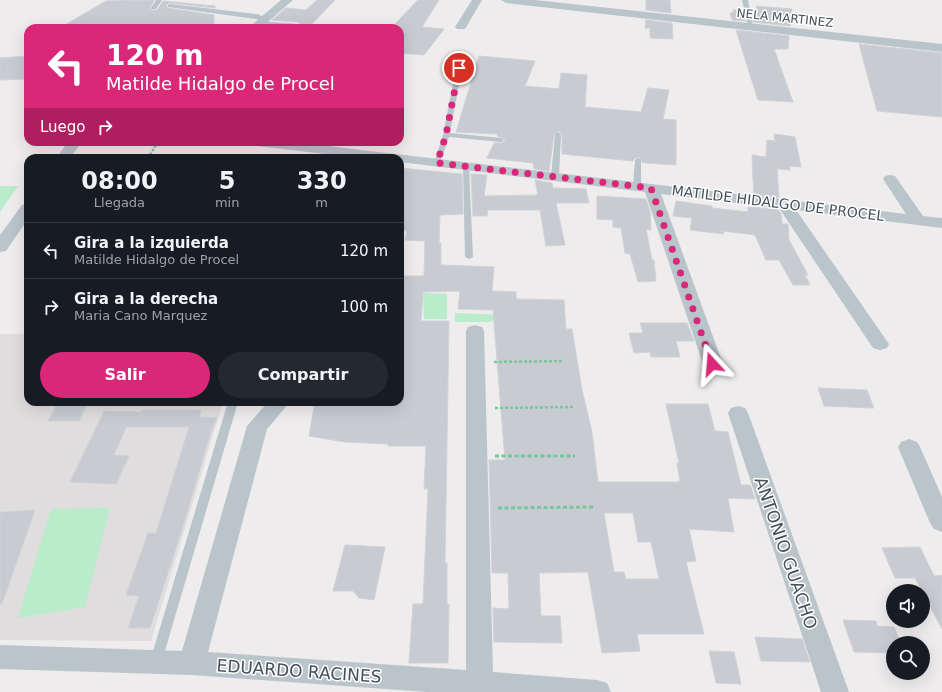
<!DOCTYPE html>
<html lang="es">
<head>
<meta charset="utf-8">
<style>
	body { margin:0; font-family:"DejaVu Sans",sans-serif; background:#242831; color:#f1f3f6; height:100vh; display:flex; flex-direction:column; font-size:15px; white-space:nowrap }
	* { box-sizing:border-box; margin:0 }
	p { font-size:13px; color:#9ea1a6 }
	.icon { flex:none; width:22px; height:22px; fill:none; stroke:currentColor; stroke-width:2; stroke-linecap:round; stroke-linejoin:round }
	.map { position:relative; flex:1; overflow:hidden }
	.details { position:absolute; left:24px; top:154px; width:380px; height:252px; display:flex; flex-direction:column; background:#171b24; border-radius:12px; box-shadow:0 4px 16px #0002 }
	.details>* { flex:none }
	.guide { position:absolute; left:24px; top:24px; width:380px; height:122px; border-radius:12px; box-shadow:0 4px 16px #0002; background:#db2777; color:#fff; overflow:hidden }
	.tools { position:absolute; left:886px; top:584px; display:grid; gap:8px }
	.tools a { display:grid; place-items:center; width:44px; height:44px; border-radius:50%; background:#171b24; box-shadow:0 4px 16px #0002; font-size:20px }
	.pin { position:absolute; display:grid; place-items:center; width:34px; height:34px; color:#fff; margin:-17px; border:2px solid #fff; border-radius:50%; box-shadow:0 1px 4px #0007 }
	.me { position:absolute; width:44px; margin:-22px; rotate:341deg; stroke-linejoin:round; filter:drop-shadow(0 0 3px #0008) }
	.turn { display:flex; align-items:center; gap:14px; height:84px; padding:0 16px; font-size:18px }
	.turn .icon { width:52px; height:52px; stroke-width:2.5 }
	.turn b { display:block; font-size:28px; line-height:34px }
	.then { display:flex; align-items:center; height:38px; padding:0 16px; background:#0003; gap:8px; font-size:15px }
	.eta { display:flex; justify-content:space-evenly; align-items:center; height:68px; text-align:center }
	.eta b { font-size:24px; font-weight:700; line-height:28px }
	.primary-button { display:flex; gap:8px; margin-top:auto; padding:8px 16px }
	.primary-button a { flex:1; height:46px; border-radius:24px; background:#db2777; color:#fff; font-size:16px; font-weight:700; line-height:46px; text-align:center }
	.primary-button a+a { background:#242831; color:#f1f3f6 }
	ul { padding:0; list-style:none }
	li { display:flex; align-items:center; gap:12px; height:56px; padding:0 16px; border-top:1px solid #363941 }
	li div { flex:1 }
	li b { display:block; font-size:15px }
	li em { font-style:normal }
	.map>svg:first-child { display:block }
	.education { fill:#dfdddd }
	.green { fill:#baeccb }
	.building { fill:#c8cbd1; stroke:#d0d2d7; fill-rule:evenodd }
	.lines { fill:none; stroke-linecap:round; stroke-linejoin:round }
	.path-far2 { stroke:#74c89b; stroke-width:2; stroke-dasharray:2.5 1.5; stroke-linecap:butt }
	.path-far1 { stroke:#74c89b; stroke-width:2.5; stroke-dasharray:3 2; stroke-linecap:butt }
	.path { stroke:#74c89b; stroke-width:3; stroke-dasharray:4 2.5; stroke-linecap:butt }
	.lane { fill:#bac4cb; fill-rule:evenodd }
	.street { fill:#bac4cb; fill-rule:evenodd }
	.route { stroke:#db2777; stroke-width:7; stroke-dasharray:0 12.6 }
	.labels { text-anchor:middle; dominant-baseline:central; stroke-width:3; stroke-linejoin:round; paint-order:stroke }
	.far-street-label { font-size:12px; fill:#455058; stroke:#fff }
	.street-label { font-size:14px; fill:#455058; stroke:#fff }
	.near-street-label { font-size:17px; fill:#455058; stroke:#fff }
</style>
</head>
<body>
<div class="map">
<svg width="942" height="692" viewBox="0 0 942 692">
	<rect width="100%" height="100%" fill="#eeecec"/>
	<path class="education" d="M0,334H28V402H223L151,641L0,640Z"/>
	<g class="green">
		<path d="M0,186H18L0,212Z"/>
		<path d="M423,293L447,294V319H424Z"/>
		<path d="M455,313L504,315L490,322H455Z"/>
		<path d="M110,508L85,607L18,618L51,509Z"/>
	</g>
	<g class="building">
		<path d="M154,0L150,8L152,10H157L163,1L215,6V8L170,3L166,5L168,8L214,15V28H89L65,25L106,1Z"/>
		<path d="M317,0H335L308,28H301L302,26L298,22L272,20L286,8L306,10Z"/>
		<path d="M418,0H439L422,27L444,29L424,55L400,53V28L392,27Z"/>
		<path d="M646,0H670L671,13L646,10Z"/>
		<path d="M756,6L792,9L790,26L753,22L752,11L758,12Z"/>
		<path d="M733,10H743L745,21L732,20L730,13H733Z"/>
		<path d="M646,20L672,23L673,39L650,38V28H645Z"/>
		<path d="M736,30L789,36L788,49H774L793,102L758,100Z"/>
		<path d="M859,44L942,53V117L877,111Z"/>
		<path d="M28,56V79L0,80V58Z"/>
		<path d="M479,56L535,61L525,86L559,89L561,73L587,75L585,107L641,112L648,88L669,90L663,119L676,120V165L646,163L642,162L639,157L634,159L633,161L562,154V134L559,131L554,134L549,171L534,169L533,163L487,158L494,143H502L505,140V139L497,136L498,134L456,132Z"/>
		<path d="M774,134L795,137L801,167L789,166L790,170L777,169L779,198L754,195L753,179L752,155L766,157L767,140L775,141Z"/>
		<path d="M400,168L462,174L463,214L440,215L439,243H441V265L494,267L492,291L516,292V298L517,299L564,300L566,329H572L582,390L592,432L598,482H680L677,463H679L666,404H708L715,431L728,432L741,485H750L755,499L728,498L734,532L689,529L696,561L686,562L704,634H637L640,651L602,653L588,572L539,573L541,616H560L562,643L494,642L493,608L509,609L508,573H492L489,460H505L493,310L458,309L460,291L423,292L421,321H449L445,563H447V604H449L448,663H409L413,604H423L428,489H424L426,446H388V444L345,442L309,436L315,402H400V276H424L425,241L405,240L407,231L400,230ZM604,513H633L638,542H651L659,579H626L624,572H614Z"/>
		<path d="M471,174L487,175L484,196L538,195L535,180L552,183L553,188L586,189L589,203H556L565,245L546,246L540,210H488L487,216H473Z"/>
		<path d="M597,196L646,199L650,211L651,230L646,229L652,260H654L656,281L638,282L630,254L625,253L621,228L613,227V220L597,219Z"/>
		<path d="M676,201L712,206V208L748,212V207L778,209L781,214L782,224H788L789,240L808,275H805L810,285H793L779,260H766L755,235L723,231L724,234L690,230L692,218L673,216Z"/>
		<path d="M640,323H687L694,341H676L680,357H651L650,352L634,353L629,333H643Z"/>
		<path d="M818,388L867,390L874,408L824,406Z"/>
		<path d="M58,402H88L79,421H48Z"/>
		<path d="M142,410H201L199,417L217,418L211,432L181,533L150,628H128L139,596L126,595L148,533H156L189,427H126L114,455L129,456L116,484L70,482L104,411L142,412Z"/>
		<path d="M35,510L2,604H0V512Z"/>
		<path d="M345,545L385,547L374,600L359,598L353,591H333Z"/>
		<path d="M920,547L934,576L942,575V629L915,578H895L882,548Z"/>
		<path d="M843,620L876,621L877,626L894,627L901,643H893V653L854,652Z"/>
		<path d="M755,637L802,639L810,662L761,661Z"/>
		<path d="M709,651L734,652L741,684L716,683Z"/>
	</g>
	<g class="lines">
		<path class="path-far2" d="M148,158L158,142"/>
		<g class="path-far1">
			<path d="M494,362L564,361"/>
			<path d="M495,408L575,407"/>
		</g>
		<g class="path">
			<path d="M495,456H575"/>
			<path d="M498,508L593,507"/>
		</g>
		<g class="lane">
			<path d="M156,0H162L156,9H152L151,8Z"/>
			<path d="M742,0H748L753,28L748,27Z"/>
			<path d="M170,4L257,14L267,18L264,20L168,7V5Z"/>
			<path d="M259,21L298,24L301,26L298,28L257,24L256,23Z"/>
			<path d="M459,66L462,68L450,133L501,138L504,140L501,142L449,137L440,163L437,165L434,163L443,135L456,68Z"/>
			<path d="M558,132L561,134L559,177L555,179L551,177L555,134Z"/>
			<path d="M638,158L641,160V186L637,188L633,186L635,160Z"/>
			<path d="M466,165L469,167L473,257L469,259L465,257L463,167Z"/>
			<path d="M228,402H238L162,661L160,665L156,667L152,665L150,661Z"/>
		</g>
		<g class="street">
			<path d="M281,0H293L261,28H248Z"/>
			<path d="M472,0H482L465,29H457L455,27Z"/>
			<path d="M501,0H535L942,44V52L506,3Z"/>
			<path d="M68,142H82L70,158H56Z"/>
			<path d="M250,142H294L906,214L883,179L885,176L890,175L895,176L923,216L942,218V228L796,210L889,344L887,348L880,350L873,348L779,208L661,194L723,364L720,368L713,370L706,368L703,364L645,192L400,162V158H359L257,146L252,145Z"/>
			<path d="M28,203V219L6,251L0,252V235L22,205Z"/>
			<path d="M475,325L482,327L484,331L493,672L597,680L607,683L611,692H427L192,675L0,669V645L182,651L247,426L268,402H290L267,429L208,652L466,670V331L468,327Z"/>
			<path d="M738,406L745,408L748,413L849,692H821L728,413L731,408Z"/>
			<path d="M909,439L917,442L920,447L942,497V532L934,529L930,523L898,447L901,442Z"/>
		</g>
	</g>
	<g class="lines">
		<path class="route" d="M459,68L446,135L437,163L651,188L712,364"/>
	</g>
	<g class="labels">
		<g class="far-street-label">
			<text transform="translate(785 18) rotate(6)">NELA MARTINEZ</text>
		</g>
		<g class="street-label">
			<text transform="translate(778 203) rotate(7)">MATILDE HIDALGO DE PROCEL</text>
		</g>
		<g class="near-street-label">
			<text transform="translate(786 553) rotate(71)">ANTONIO GUACHO</text>
			<text transform="translate(299 671) rotate(4)">EDUARDO RACINES</text>
		</g>
	</g>
</svg>
<div class="tools">
<a><svg class="icon" aria-label="sound" viewBox="0 0 24 24"><path d="M4 9h4l5-4v14l-5-4H4zM17 9q2 3 0 6"/></svg></a>
<a><svg class="icon" aria-label="search" viewBox="0 0 24 24"><circle cx="10" cy="10" r="6"/><path d="M15 15l6 6"/></svg></a>
</div>
<div class="pin" style="left:459px;top:68px;background:#d93025"><svg class="icon" aria-label="arrive" viewBox="0 0 24 24"><path d="M6 21V4h12l-3 4 3 4H6"/></svg></div>
<svg class="me" style="left:712px;top:364px" viewBox="-20 -20 40 40"><path d="M0-17L14 15 0 8-14 15z" fill="#db2777" stroke="#fff" stroke-width="4"/></svg>
<div class="guide">
<div class="turn"><svg class="icon" aria-label="left" viewBox="0 0 24 24"><path d="M17 20v-9H6M10 6l-5 5 5 5"/></svg><div><b>120 m</b>Matilde Hidalgo de Procel</div></div>
<div class="then">Luego<svg class="icon" aria-label="right" viewBox="0 0 24 24"><path d="M7 20v-9h11M14 6l5 5-5 5"/></svg></div>
</div>
<section class="details">
<div class="eta">
<div><b>08:00</b><p>Llegada</p></div>
<div><b>5</b><p>min</p></div>
<div><b>330</b><p>m</p></div>
</div>
<ul>
<li><svg class="icon" aria-label="left" viewBox="0 0 24 24"><path d="M17 20v-9H6M10 6l-5 5 5 5"/></svg><div><b>Gira a la izquierda</b><p>Matilde Hidalgo de Procel</p></div><em>120 m</em></li>
<li><svg class="icon" aria-label="right" viewBox="0 0 24 24"><path d="M7 20v-9h11M14 6l5 5-5 5"/></svg><div><b>Gira a la derecha</b><p>Maria Cano Marquez</p></div><em>100 m</em></li>
</ul>
<div class="primary-button"><a>Salir</a><a>Compartir</a></div>
</section>
</div>
</body>
</html>
